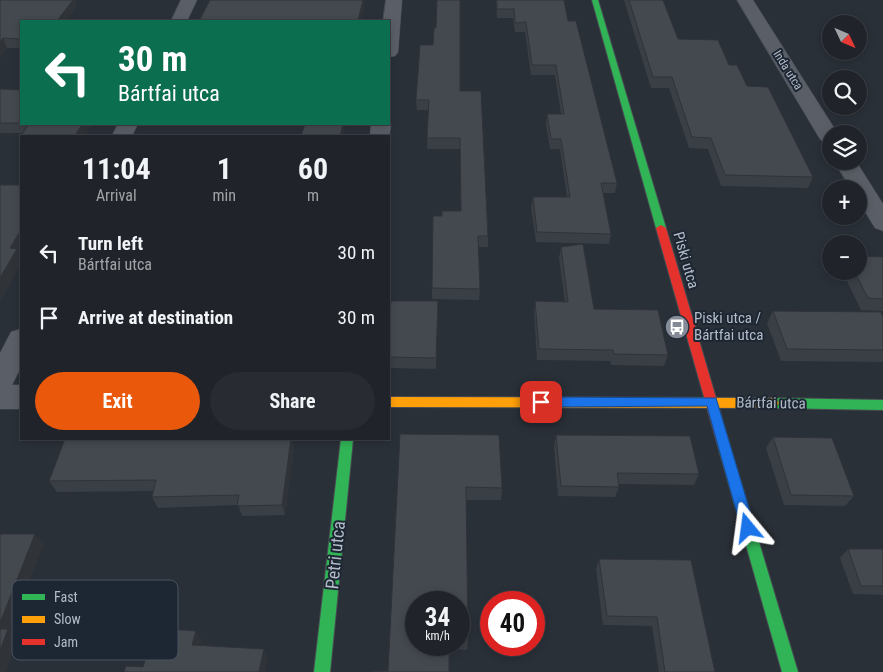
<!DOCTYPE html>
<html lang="en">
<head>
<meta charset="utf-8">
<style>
	body { margin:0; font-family:"Roboto Condensed",sans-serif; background:#282c32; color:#f1f3f6; height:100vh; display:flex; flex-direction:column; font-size:19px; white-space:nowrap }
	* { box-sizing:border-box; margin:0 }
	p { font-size:16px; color:#a2a4a8 }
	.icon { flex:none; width:28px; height:28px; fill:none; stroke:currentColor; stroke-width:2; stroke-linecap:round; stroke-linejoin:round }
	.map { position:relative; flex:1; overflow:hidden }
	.side { position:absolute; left:20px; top:135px; width:370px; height:305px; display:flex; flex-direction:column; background:#20242a; border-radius:0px; box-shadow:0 2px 8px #0003,0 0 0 1px #3d4147 }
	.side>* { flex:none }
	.hud { position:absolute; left:20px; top:20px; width:370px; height:105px; border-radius:0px; box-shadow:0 2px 8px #0003,0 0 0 1px #3d4147; background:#0b6e4f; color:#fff; overflow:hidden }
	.needle { width:32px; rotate:134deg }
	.controls { position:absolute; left:822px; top:15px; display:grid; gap:10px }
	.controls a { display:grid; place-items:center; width:45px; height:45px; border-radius:50%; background:#20242a; box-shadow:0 2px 8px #0003,0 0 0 1px #3d4147; font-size:25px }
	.speed { position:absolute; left:405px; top:591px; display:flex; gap:10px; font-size:25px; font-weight:700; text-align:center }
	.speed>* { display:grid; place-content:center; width:65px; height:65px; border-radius:50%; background:#20242a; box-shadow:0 2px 8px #0003,0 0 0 1px #3d4147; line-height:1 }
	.speed small { font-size:12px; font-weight:400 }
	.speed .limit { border:8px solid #d22; background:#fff; color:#111 }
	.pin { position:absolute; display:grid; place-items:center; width:42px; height:42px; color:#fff; margin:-21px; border-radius:10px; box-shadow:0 2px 8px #0006 }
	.me { position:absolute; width:55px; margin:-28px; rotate:344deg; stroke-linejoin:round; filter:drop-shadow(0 0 4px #0008) }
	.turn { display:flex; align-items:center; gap:18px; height:105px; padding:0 15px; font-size:22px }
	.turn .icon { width:65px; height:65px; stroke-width:2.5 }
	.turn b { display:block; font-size:35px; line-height:42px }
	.eta { display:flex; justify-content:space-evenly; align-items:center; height:85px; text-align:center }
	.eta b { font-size:30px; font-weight:700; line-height:35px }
	.button { display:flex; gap:10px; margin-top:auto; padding:10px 15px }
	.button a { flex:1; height:58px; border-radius:30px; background:#ea580c; color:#fff; font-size:20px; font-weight:700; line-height:58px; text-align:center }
	.button a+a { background:#282c32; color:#f1f3f6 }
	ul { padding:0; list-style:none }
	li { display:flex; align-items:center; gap:15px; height:65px; padding:0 15px }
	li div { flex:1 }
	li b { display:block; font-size:19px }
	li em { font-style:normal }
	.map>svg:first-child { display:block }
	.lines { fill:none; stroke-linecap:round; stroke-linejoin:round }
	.street-casing { stroke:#484c53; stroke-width:1 }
	.fast-casing { stroke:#484c53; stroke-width:2 }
	.slow-casing { stroke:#484c53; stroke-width:2 }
	.jam-casing { stroke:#484c53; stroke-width:2 }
	.street { fill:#5a5e66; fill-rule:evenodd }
	.fast { fill:#30b455; fill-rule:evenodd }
	.slow { fill:#ff9f0a; fill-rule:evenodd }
	.jam { fill:#e5322d; fill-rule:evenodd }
	.wall { fill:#3a3f45; fill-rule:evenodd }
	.shaded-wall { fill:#303338 }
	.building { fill:#444950; stroke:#303338 }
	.route { fill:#1a73e8; stroke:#114b97 }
	.labels { text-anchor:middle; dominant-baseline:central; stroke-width:4; stroke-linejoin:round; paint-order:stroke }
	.far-street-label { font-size:12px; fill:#b4bcc9; stroke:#1d2633 }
	.street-label { font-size:15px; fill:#b4bcc9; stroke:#1d2633 }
	.poi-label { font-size:15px; fill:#b4bcc9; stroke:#1d2633; text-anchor:start }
	.near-street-label { font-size:18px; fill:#b4bcc9; stroke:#1d2633 }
	.key { fill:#1d2633; stroke:#4a5360; stroke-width:1 }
	.key-label { font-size:14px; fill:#b4bcc9 }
</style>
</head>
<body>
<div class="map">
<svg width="883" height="672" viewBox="0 0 883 672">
	<rect width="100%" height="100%" fill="#2a3038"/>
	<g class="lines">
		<g class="street-casing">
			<g id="street">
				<path d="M181,0H197L187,21H171Z"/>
				<path d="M386,0H402L398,52L395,56L389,57V21H383Z"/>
				<path d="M737,0H753L838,134H831V145L824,143L820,139Z"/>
				<path d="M389,120L391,124L389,139V136H370L371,124H389Z"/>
				<path d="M118,124H138L132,136H112Z"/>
				<path d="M834,161H856L883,204V231L875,228L859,202V189H851Z"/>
				<path d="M21,329V367L12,385H21V409H0V353L11,332Z"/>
			</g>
		</g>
		<g class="fast-casing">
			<g id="fast">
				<path d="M592,0H598L666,228L664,230L661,231L656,228Z"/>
				<path d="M773,398L883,400V410L773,408L769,406L767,403L769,400Z"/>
				<path d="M722,434L726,435L728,439L798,672H782L716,439L718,435Z"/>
				<path d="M341,439H353L330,672H314Z"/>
			</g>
		</g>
		<g class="slow-casing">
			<path id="slow" d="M389,397L773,398L777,400L779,403L777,406L773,408L389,407Z"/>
		</g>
		<g class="jam-casing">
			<path id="jam" d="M661,225L666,228L728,439L726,443L722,444L718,443L716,439L656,228Z"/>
		</g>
		<use href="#street" class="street"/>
		<use href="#fast" class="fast"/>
		<use href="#slow" class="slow"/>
		<use href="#jam" class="jam"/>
	</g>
	<g class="wall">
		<path d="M0,0L77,7L21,21V48H7L0,57Z"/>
		<path d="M496,0H564L568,21L617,183L615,193H603L611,234L609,244L536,242L531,207L533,197H567L560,149H550L546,124L547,114H561L555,75H531L525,32H515L513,18H497Z"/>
		<path d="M624,0H663L678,39L729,65L747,86L813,177L808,188L721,186L708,149L689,148L669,88H651Z"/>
		<path d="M0,89L21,90V124H92L84,136H21V143L19,139L23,133H0Z"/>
		<path d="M460,91L488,236V247H478L480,289L479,300L432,299V288L442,216L461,211L460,149H427L428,110H417L416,100Z"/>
		<path d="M561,247L594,309L668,355L664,366L611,365L610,361L537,360L534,312L535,301L565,302L559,258Z"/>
		<path d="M883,257V311L861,310L842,271H859Z"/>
		<path d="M438,301L436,369L389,368V327Z"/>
		<path d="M773,311L883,317V362L781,361L767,323Z"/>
		<path d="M400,434L502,488L501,500H466L468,640L467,650L449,649L388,671ZM459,602V645H416Z"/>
		<path d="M556,435L699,474L694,485L619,484V487L615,497L558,496L554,446Z"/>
		<path d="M773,437L854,496L845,506L784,505L766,448Z"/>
		<path d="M65,439H292L294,447L285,515L242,516L238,505L158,508L152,497L153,491L57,492L49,481Z"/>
		<path d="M848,549H883V595L853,594L840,558Z"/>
		<path d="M599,559L715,672H659L652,626L603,625L596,569Z"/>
	</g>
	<g class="shaded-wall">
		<path d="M73,0H75L77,7L67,21H57Z"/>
		<path d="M363,0H365V2L361,21H358Z"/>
		<path d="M3,38L7,48L0,57V42Z"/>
		<path d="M82,124H92L84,136H75Z"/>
		<path d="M343,124H346L344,136H340Z"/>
		<path d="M21,230V253L20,255L21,257V264L0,302V278L10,248Z"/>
		<path d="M438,301V313L436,369V358Z"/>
		<path d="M291,439H292L294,447L285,515L282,505Z"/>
		<path d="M35,534L44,544L10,631L18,638L6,672H0V623Z"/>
		<path d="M196,631L202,640L198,654L192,645Z"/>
		<path d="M264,649L268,658L265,672H259Z"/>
	</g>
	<g class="building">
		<path d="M0,0H73L57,21H21V39L3,38L0,42Z"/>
		<path d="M210,0H363L358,21H199Z"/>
		<path d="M437,0H460V91H481L488,236H478L480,289L432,288L433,216H442V211H461L460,138H427L429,100H416L420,45H433L434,28H436Z"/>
		<path d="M497,0H564L568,21H576L617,183H601L611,234L537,232L533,197H570L561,139H551L547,114H564L556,65H532L526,22L515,23L514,9H497Z"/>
		<path d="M629,0H663L678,39L718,40L729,65H737L747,86L768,87L813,177L725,175L711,138L692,137L672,77H653Z"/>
		<path d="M87,20H138V21H86Z"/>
		<path d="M0,89L21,90V123H0Z"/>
		<path d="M29,124H82L75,136H21V139H19Z"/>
		<path d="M305,124H343L340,136H301Z"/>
		<path d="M0,185H21V230L10,248L17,249L0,278Z"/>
		<path d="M583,244L594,309L658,310L668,355L614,354L613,350L539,349L535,301L568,302L561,247Z"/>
		<path d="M859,256L883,257V299L868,298L854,271H859Z"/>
		<path d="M391,301H438L436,358L389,357V327Z"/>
		<path d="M773,311L881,312L883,317V350L787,349Z"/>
		<path d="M400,434L499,435L502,488L466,487L468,640L459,639V602H416V645H449V672H372V671H388Z"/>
		<path d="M556,435L690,436L699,474L617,473L619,487L561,486Z"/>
		<path d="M773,437L832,438L854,496L791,495Z"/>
		<path d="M65,439H291L282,505L237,506L239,495L152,497L156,480L49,481Z"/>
		<path d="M0,534H35L0,623Z"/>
		<path d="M848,549H883V586H861Z"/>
		<path d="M599,559L691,560L715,672H665L657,617L607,616Z"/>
		<path d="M155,628L196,631L192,645L264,649L259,672H124L126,666L143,667Z"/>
		<path d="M0,629H8L0,651Z"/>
	</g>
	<path class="route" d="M541,397L716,398L755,528L753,532L748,534L743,532L741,528L707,406L541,407L536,405L534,402L536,398Z"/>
	<defs>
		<g id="bus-disc" transform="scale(1.25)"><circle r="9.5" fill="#848b96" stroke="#1d2633"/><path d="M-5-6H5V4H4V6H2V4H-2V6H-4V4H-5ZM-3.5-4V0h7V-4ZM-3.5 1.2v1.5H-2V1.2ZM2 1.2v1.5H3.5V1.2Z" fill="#fff"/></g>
	</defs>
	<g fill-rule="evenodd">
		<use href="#bus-disc" x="677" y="327"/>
	</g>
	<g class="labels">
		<g class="far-street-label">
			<text transform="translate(788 70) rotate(58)">Inda utca</text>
		</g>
		<g class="street-label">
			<text transform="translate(686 260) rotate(74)">Piski utca</text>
			<text transform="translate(771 403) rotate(1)">Bártfai utca</text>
		</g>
		<g class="poi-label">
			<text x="694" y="318">Piski utca /<tspan x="694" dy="17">Bártfai utca</tspan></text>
		</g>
		<g class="near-street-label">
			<text transform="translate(335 555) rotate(-84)">Petri utca</text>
		</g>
	</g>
	<rect x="12" y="580" width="166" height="80" rx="8" class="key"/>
	<rect x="22" y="594" width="23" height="6" fill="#30b455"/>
	<rect x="22" y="616" width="23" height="7" fill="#ff9f0a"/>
	<rect x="22" y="639" width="23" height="6" fill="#e5322d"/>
	<g class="key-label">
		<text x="54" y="602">Fast</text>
		<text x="54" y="624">Slow</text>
		<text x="54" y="647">Jam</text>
	</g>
</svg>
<div class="controls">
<a><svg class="needle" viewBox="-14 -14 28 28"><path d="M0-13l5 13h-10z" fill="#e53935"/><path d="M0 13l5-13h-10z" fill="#a2a4a8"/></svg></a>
<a><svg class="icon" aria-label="search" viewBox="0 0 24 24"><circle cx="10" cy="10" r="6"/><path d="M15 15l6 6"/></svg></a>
<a><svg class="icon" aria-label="layers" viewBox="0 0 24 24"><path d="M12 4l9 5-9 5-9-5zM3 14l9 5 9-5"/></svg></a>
<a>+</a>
<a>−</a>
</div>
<div class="speed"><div>34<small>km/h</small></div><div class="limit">40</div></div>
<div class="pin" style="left:541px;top:402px;background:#d93025"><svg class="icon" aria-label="arrive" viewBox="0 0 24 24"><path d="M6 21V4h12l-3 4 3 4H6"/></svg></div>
<svg class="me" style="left:748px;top:528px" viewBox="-20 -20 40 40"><path d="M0-17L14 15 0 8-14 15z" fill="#1a73e8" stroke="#fff" stroke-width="4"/></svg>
<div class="hud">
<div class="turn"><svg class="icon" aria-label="left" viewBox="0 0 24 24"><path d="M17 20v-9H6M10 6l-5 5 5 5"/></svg><div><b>30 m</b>Bártfai utca</div></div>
</div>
<section class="side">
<div class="eta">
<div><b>11:04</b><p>Arrival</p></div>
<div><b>1</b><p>min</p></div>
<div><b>60</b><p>m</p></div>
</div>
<ul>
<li><svg class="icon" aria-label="left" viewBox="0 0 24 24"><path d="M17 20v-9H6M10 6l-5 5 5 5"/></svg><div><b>Turn left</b><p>Bártfai utca</p></div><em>30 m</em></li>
<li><svg class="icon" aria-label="arrive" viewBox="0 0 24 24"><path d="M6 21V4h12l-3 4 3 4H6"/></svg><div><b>Arrive at destination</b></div><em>30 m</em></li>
</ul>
<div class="button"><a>Exit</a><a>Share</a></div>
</section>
</div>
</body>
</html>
